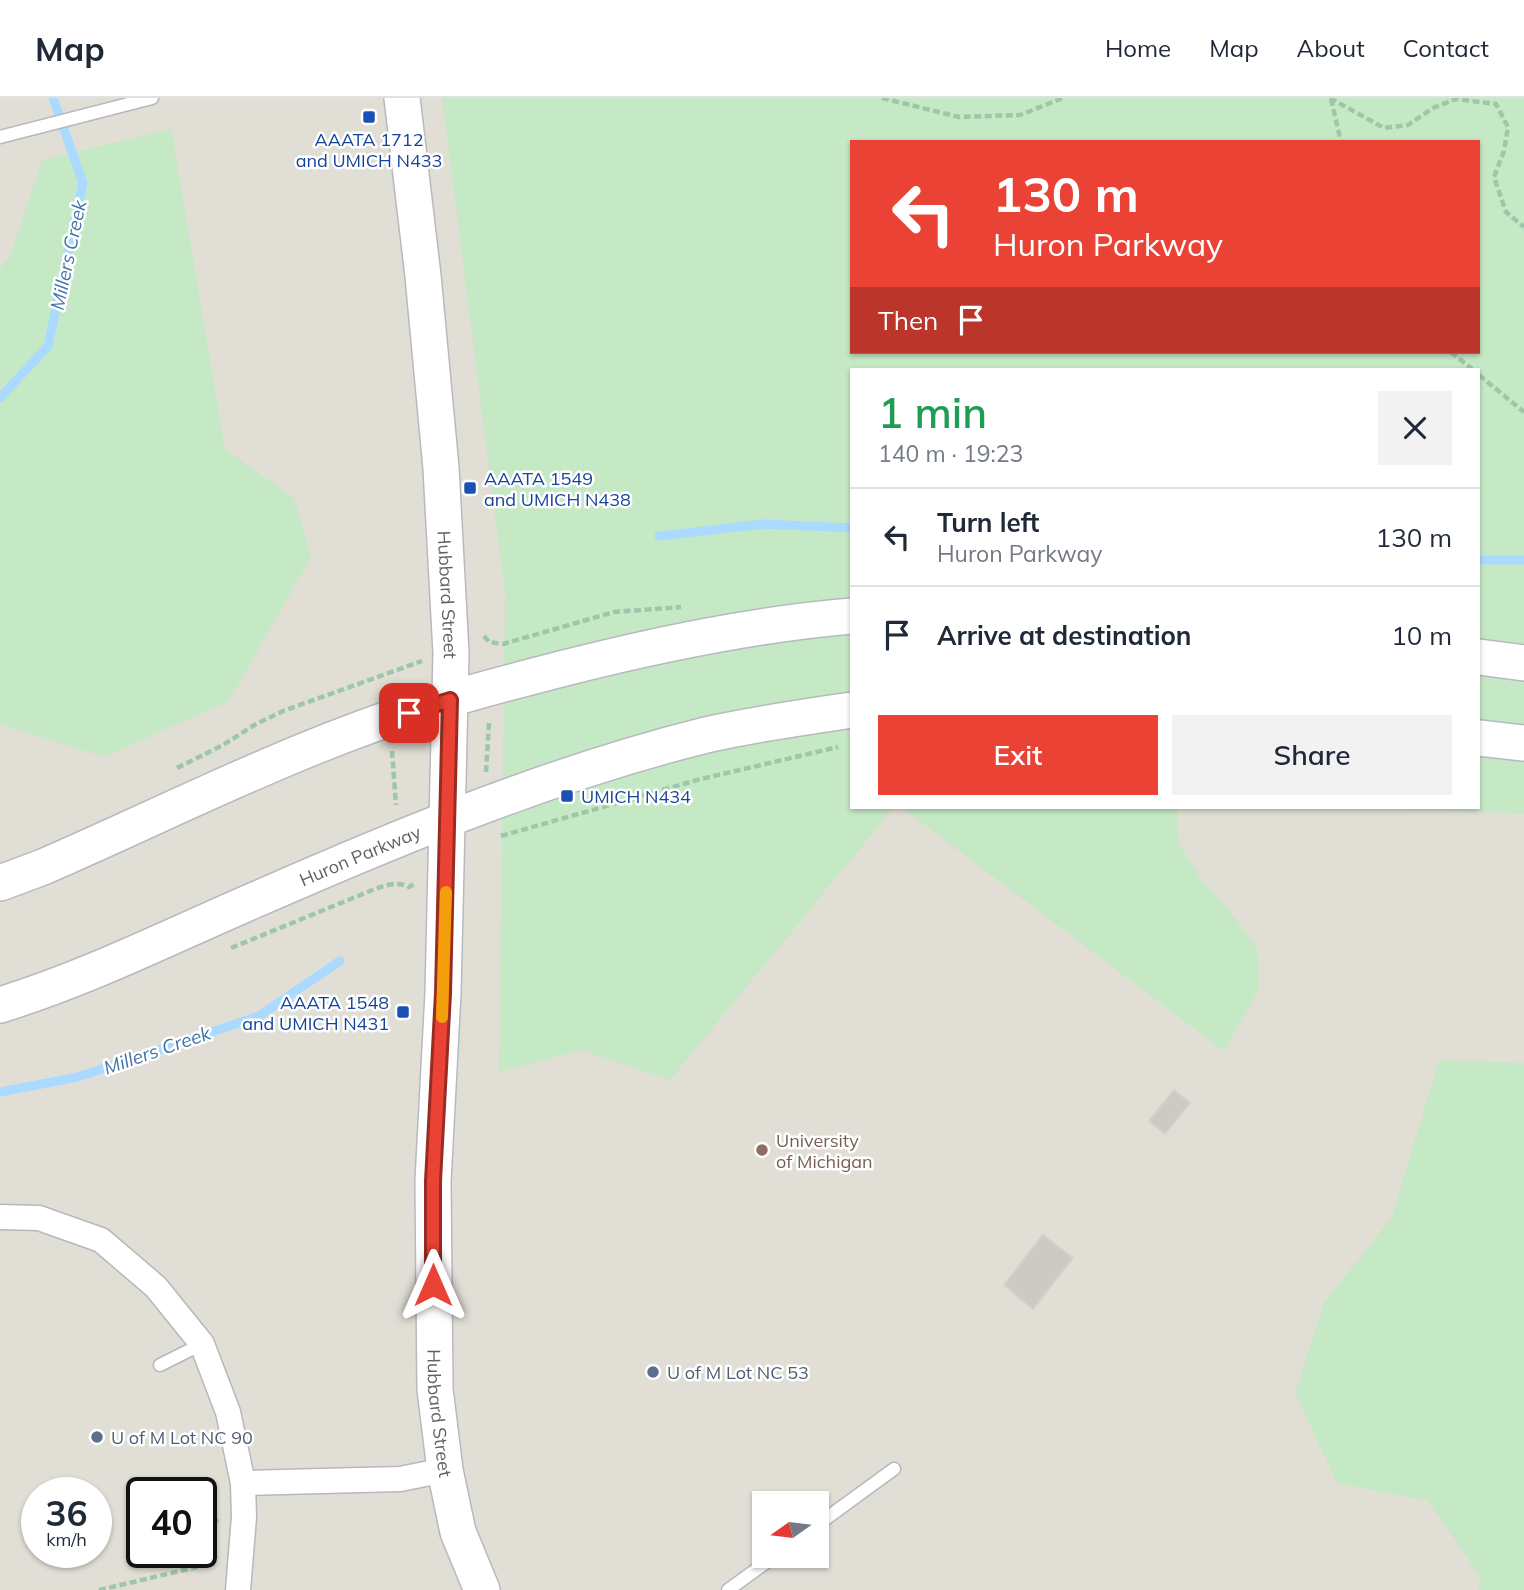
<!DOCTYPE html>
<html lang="en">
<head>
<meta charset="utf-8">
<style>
	body { margin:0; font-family:Mulish,sans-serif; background:#f2f2f3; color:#1f2937; height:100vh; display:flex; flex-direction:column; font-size:26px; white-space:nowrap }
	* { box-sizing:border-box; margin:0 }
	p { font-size:23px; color:#747a83 }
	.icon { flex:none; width:38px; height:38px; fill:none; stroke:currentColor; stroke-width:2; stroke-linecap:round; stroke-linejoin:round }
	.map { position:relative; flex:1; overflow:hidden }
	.side { position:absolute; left:850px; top:270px; width:630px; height:441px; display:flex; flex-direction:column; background:#fff; border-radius:0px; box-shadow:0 2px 5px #0004 }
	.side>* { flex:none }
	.hud { position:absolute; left:850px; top:42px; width:630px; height:214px; border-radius:0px; box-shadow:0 2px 5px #0004; background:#ea4335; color:#fff; overflow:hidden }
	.needle { width:46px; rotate:256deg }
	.buttons { position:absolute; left:752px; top:1393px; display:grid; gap:14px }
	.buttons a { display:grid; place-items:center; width:77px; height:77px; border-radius:0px; background:#fff; box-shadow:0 2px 5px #0004; font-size:35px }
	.speed { position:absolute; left:21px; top:1379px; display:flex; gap:14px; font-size:35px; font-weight:700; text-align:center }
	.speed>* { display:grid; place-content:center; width:91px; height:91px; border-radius:50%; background:#fff; box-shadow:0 2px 5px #0004; line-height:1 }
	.speed small { font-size:18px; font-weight:400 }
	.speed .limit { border:4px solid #111; border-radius:10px; background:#fff; color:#111 }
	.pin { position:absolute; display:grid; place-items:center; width:60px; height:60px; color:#fff; margin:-30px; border-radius:14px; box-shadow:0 4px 10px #0006 }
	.me { position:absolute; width:77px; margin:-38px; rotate:0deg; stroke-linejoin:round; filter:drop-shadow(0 0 5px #0008) }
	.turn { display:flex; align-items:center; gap:24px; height:147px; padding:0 28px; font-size:32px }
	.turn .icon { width:91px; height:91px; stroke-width:2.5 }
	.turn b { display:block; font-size:49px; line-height:60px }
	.then { display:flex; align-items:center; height:66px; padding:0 28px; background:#0003; gap:14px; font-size:26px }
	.round { display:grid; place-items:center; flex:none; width:74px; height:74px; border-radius:0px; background:#f2f2f3 }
	.head { display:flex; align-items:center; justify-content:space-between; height:119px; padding:0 28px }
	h1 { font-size:42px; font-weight:600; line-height:52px; color:#1e9e55 }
	.action { display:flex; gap:14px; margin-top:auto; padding:14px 28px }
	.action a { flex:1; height:80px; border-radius:0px; background:#ea4335; color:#fff; font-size:28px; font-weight:600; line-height:80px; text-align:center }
	.action a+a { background:#f2f2f3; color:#1f2937 }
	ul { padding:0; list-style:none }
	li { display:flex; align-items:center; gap:21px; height:98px; padding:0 28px; border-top:2px solid #e0e1e3 }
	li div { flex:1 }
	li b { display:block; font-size:26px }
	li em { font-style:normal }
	header { display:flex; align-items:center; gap:42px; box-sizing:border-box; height:98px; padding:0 35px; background:#fff; border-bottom:2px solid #e0e1e3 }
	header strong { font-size:33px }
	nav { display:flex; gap:38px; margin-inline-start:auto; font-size:24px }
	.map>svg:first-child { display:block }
	.education { fill:#e1ded6; fill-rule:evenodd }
	.green { fill:#c5e8c5; fill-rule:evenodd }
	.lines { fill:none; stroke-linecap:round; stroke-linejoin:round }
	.stream { stroke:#aadaff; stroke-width:9 }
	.building { fill:#cccac5; stroke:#d6d1c6; stroke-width:2 }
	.lane-casing { stroke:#b5b8bc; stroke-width:15 }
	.street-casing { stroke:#b5b8bc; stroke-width:27 }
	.secondary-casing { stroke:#b6babf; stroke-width:38 }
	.path { stroke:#9cc7a9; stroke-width:4.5; stroke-dasharray:7 3.5; stroke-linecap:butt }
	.lane { stroke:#fff; stroke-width:12 }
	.street { stroke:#fff; stroke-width:24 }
	.secondary { stroke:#fff; stroke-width:35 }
	.route-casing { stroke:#982c22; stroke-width:18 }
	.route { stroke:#ea4335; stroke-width:12 }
	.slow { stroke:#f59e0b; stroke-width:12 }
	.transit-dot { fill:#1a4fb4; stroke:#fff; stroke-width:2.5 }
	.education-dot { fill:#8d6e63; stroke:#fff; stroke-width:2.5 }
	.service-dot { fill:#5c6f8a; stroke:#fff; stroke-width:2.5 }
	.labels { text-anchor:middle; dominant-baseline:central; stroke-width:5; stroke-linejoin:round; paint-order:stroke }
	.transit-label { font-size:18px; fill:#164399; stroke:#fff; text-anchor:start }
	.street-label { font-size:18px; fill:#5f6368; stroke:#fff }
	.education-label { font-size:18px; fill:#785e54; stroke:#fff; text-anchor:start }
	.service-label { font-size:18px; fill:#4e5e75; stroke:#fff; text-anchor:start }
	.water-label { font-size:19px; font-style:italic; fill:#4174aa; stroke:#fff }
</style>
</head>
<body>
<header>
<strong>Map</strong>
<nav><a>Home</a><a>Map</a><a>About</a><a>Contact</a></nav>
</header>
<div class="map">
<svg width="1524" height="1492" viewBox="0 0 1524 1492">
	<rect width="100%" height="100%" fill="#f1efe8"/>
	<path class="education" d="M0,0H1524V1492H0ZM852,44H1479V254H852ZM852,271H1479V709H852ZM37,1395H96V1454H37ZM142,1395H201V1454H142ZM765,1405H817V1458H765Z"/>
	<g class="green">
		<path d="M442,0H1524V716L1354,709H1479V271H852V709H894L670,982L581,952L499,974L505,496ZM852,44H1479V254H852Z"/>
		<path d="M171,31L225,351L295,401L311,459L229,603L104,659L0,626V171L10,158L42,62Z"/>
		<path d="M901,709H1177L1179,745L1201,781L1231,815L1258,852L1259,891L1224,953Z"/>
		<path d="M1439,962L1524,965V1492H1479L1480,1478L1428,1403L1337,1385L1295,1295L1324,1205L1392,1119Z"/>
	</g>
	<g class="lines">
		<g class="stream">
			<path d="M0,300L48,248L83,85L53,0"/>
			<path d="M659,438L764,426L852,430"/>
			<path d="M1479,462H1524"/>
			<path d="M0,994L78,979L259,918L340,863"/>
		</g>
	</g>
	<g class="building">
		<path d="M1174,992L1190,1005L1165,1036L1149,1023Z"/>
		<path d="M1043,1137L1073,1160L1033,1211L1004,1187Z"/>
	</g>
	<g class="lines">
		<g class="lane-casing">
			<g id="lane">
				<path d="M0,39L152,0"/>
				<path d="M160,1267L202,1246"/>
				<path d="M817,1427L894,1371"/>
				<path d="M728,1492L775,1458"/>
			</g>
		</g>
		<g class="street-casing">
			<g id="street">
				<path d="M0,1119L39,1120L101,1142L156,1189L202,1246L228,1314L243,1385L244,1419L238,1492"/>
				<path d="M243,1385L400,1381L445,1372"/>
			</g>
		</g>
		<g class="secondary-casing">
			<g id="secondary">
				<path id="s1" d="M402,0L423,178L441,370L451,555L443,895L433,1083L435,1291L445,1372L458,1434L482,1492"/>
				<path d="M1479,559L1524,565"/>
				<path d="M1479,640L1524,645"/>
				<path d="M0,785L43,769C158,719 270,662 388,621C445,601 503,586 561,571C656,547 754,526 852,518"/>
				<path id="s2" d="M0,907C91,879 177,835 264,798C408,735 554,675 706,637C754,626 804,619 852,612"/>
			</g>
		</g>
		<g class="path">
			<path d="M882,0L959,19L1020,17L1063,0"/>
			<path d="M1330,0L1384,30L1408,27L1433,10L1456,1L1496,6L1508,29L1504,53L1494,79L1506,114L1524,129"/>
			<path d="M1331,1L1341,44"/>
			<path d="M1451,254L1472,271"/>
			<path d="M1479,277L1524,314"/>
			<path d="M484,538L489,544L503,546L614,514L681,509"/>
			<path d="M392,653L396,707"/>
			<path d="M177,670L223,647L256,626L283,613L422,563"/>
			<path d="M486,674L489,625"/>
			<path d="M501,738L701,681L838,649"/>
			<path d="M231,850L375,791C386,787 398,783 409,789L414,786"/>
			<path d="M201,1422L219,1423"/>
			<path d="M99,1492L214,1465"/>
		</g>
		<use href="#lane" class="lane"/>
		<use href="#street" class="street"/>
		<use href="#secondary" class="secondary"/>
	</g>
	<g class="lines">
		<g class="route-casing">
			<path id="route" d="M409,615L450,602L443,895L433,1083V1187"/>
		</g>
		<use href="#route" class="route"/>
		<path class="slow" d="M442,919L446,794"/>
	</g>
	<g class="transit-dot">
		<rect x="362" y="12" width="14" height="14" rx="3.5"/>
		<rect x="463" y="383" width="14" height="14" rx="3.5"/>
		<rect x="560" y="691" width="14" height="14" rx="3.5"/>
		<rect x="396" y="907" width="14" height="14" rx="3.5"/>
	</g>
	<circle class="education-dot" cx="762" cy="1052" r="7"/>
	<g class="service-dot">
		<circle cx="653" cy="1274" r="7"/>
		<circle cx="97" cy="1339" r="7"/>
	</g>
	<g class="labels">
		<g class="transit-label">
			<text x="369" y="41" text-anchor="middle">AAATA 1712<tspan x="369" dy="21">and UMICH N433</tspan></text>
			<text x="484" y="380">AAATA 1549<tspan x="484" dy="21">and UMICH N438</tspan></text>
			<text x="581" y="698">UMICH N434</text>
			<text x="389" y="904" text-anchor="end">AAATA 1548<tspan x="389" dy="21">and UMICH N431</tspan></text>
		</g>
		<g class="street-label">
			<text stroke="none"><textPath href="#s1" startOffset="499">Hubbard Street</textPath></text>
			<text stroke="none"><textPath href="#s2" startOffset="390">Huron Parkway</textPath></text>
			<text stroke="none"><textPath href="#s1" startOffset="1318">Hubbard Street</textPath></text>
		</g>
		<g class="education-label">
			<text x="776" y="1042">University<tspan x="776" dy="21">of Michigan</tspan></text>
		</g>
		<g class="service-label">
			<text x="667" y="1274">U of M Lot NC 53</text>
			<text x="111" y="1339">U of M Lot NC 90</text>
		</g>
		<g class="water-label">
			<text transform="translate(68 157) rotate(-78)">Millers Creek</text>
			<text transform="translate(157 952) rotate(-19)">Millers Creek</text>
		</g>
	</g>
</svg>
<div class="buttons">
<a><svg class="needle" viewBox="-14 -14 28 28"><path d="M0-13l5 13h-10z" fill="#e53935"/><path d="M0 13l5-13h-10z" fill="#747a83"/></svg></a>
</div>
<div class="speed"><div>36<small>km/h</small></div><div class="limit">40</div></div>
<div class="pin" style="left:409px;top:615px;background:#d93025"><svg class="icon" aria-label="arrive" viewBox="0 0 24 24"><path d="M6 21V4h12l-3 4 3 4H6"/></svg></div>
<svg class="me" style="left:433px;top:1187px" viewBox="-20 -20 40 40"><path d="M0-17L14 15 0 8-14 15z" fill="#ea4335" stroke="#fff" stroke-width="4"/></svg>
<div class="hud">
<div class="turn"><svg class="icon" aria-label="left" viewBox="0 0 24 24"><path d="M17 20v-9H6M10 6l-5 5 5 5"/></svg><div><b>130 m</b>Huron Parkway</div></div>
<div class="then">Then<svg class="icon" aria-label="arrive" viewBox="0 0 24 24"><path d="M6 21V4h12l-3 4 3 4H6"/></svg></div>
</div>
<section class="side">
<div class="head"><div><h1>1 min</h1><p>140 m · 19:23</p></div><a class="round"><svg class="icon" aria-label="close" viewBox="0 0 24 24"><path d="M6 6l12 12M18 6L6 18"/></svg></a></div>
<ul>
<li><svg class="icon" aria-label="left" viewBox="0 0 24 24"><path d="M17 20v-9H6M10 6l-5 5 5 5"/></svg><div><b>Turn left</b><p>Huron Parkway</p></div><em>130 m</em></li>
<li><svg class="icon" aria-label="arrive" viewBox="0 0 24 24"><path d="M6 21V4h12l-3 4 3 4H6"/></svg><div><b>Arrive at destination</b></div><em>10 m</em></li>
</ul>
<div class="action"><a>Exit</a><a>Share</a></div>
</section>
</div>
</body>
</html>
